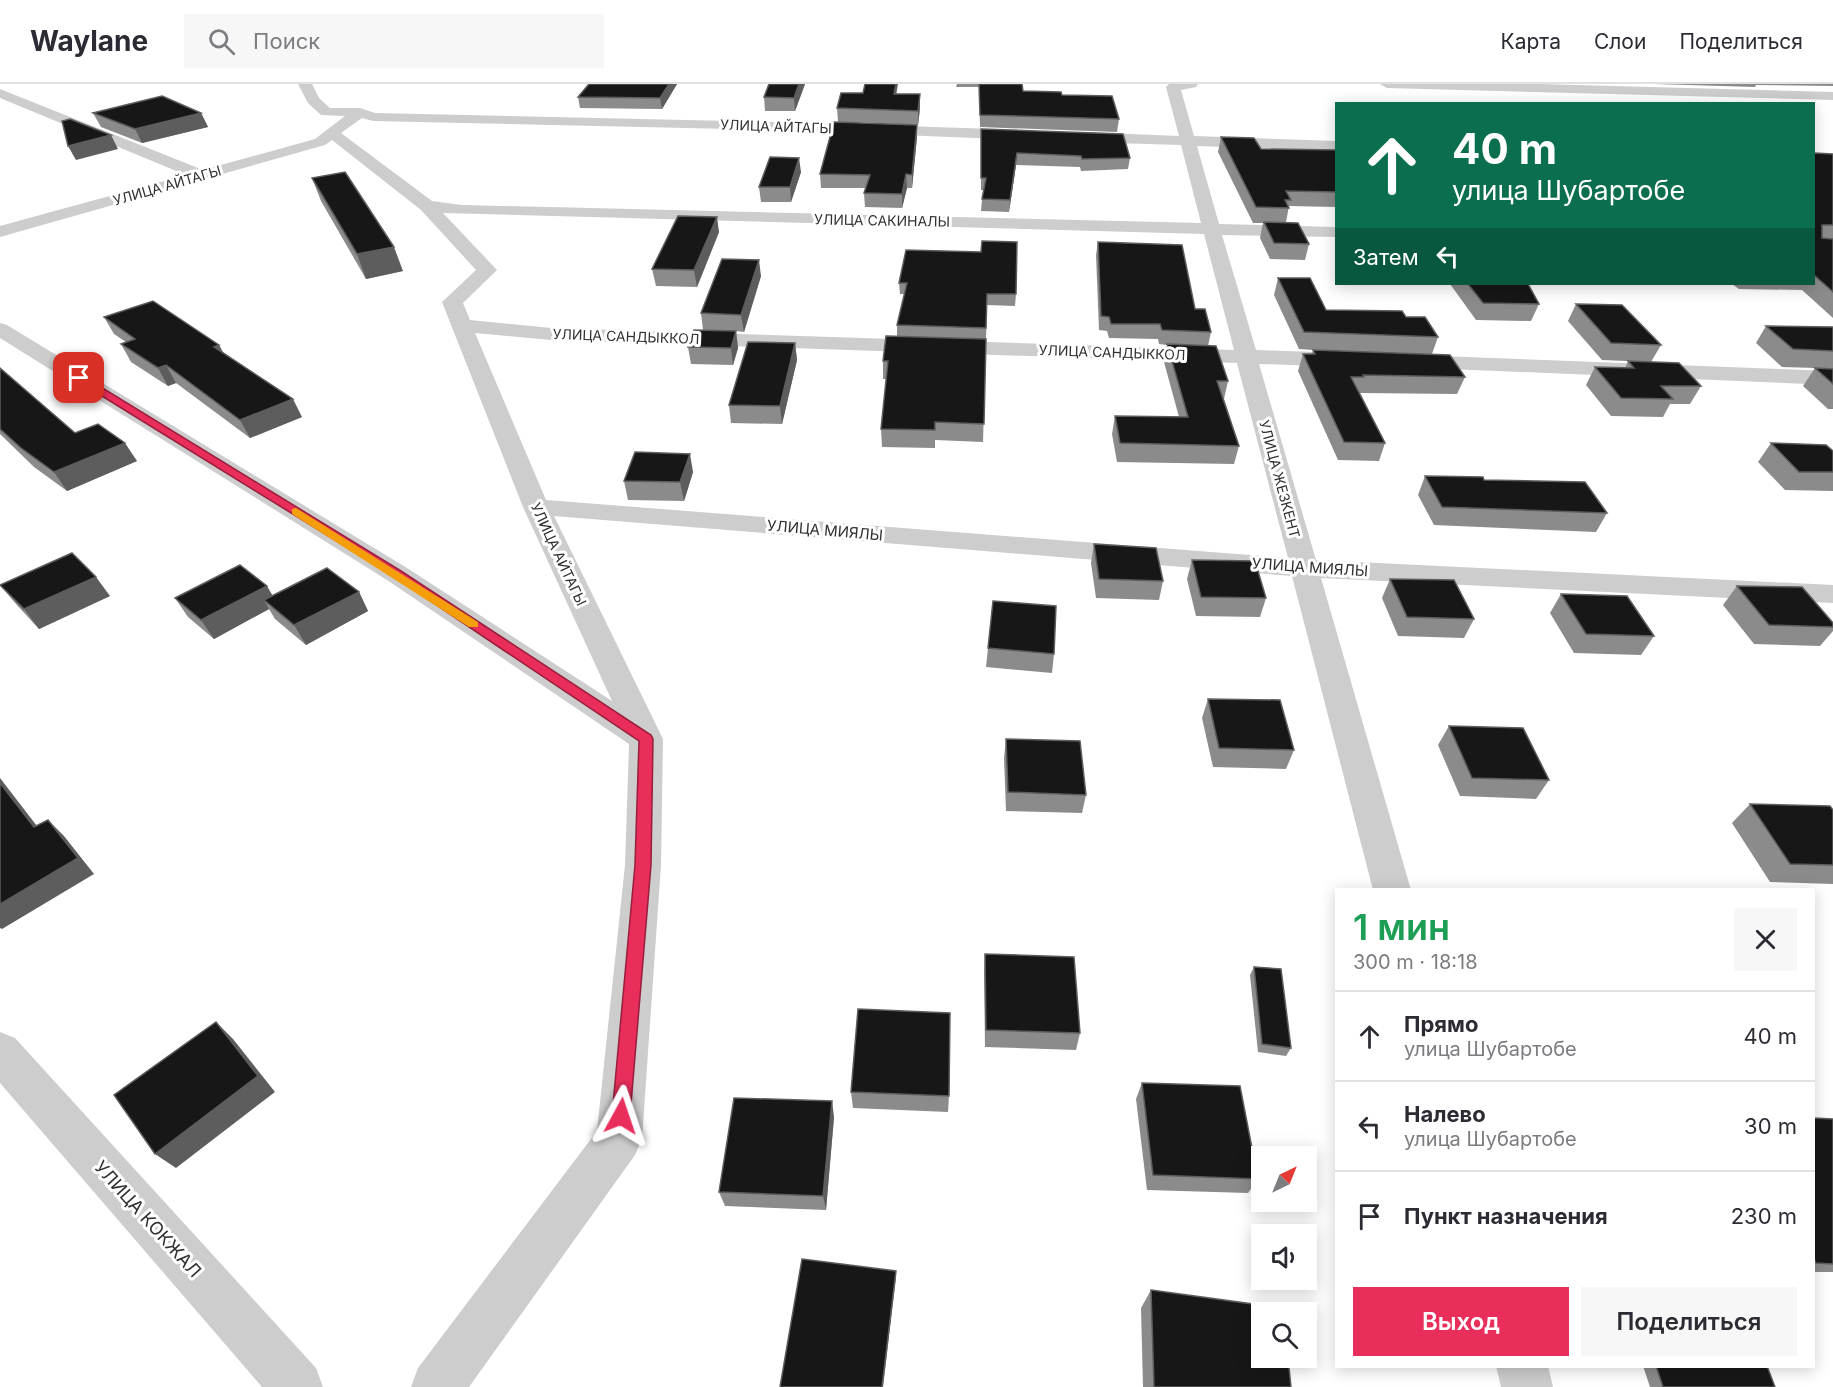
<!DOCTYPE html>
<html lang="ru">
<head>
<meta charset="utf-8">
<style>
	body { margin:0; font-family:Inter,sans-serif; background:#f7f7f7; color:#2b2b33; height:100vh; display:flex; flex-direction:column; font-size:22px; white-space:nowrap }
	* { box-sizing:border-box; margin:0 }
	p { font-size:20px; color:#7c7c81 }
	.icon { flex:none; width:33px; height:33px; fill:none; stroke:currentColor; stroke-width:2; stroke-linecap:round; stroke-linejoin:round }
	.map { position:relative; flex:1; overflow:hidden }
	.side { position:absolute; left:1335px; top:804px; width:480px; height:480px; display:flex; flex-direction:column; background:#fff; border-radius:0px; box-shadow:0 3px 15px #0003 }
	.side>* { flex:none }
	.hud { position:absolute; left:1335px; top:18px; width:480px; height:183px; border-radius:0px; box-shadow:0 3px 15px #0003; background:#0b6e4f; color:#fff; overflow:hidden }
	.needle { width:39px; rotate:43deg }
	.fabs { position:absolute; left:1251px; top:1062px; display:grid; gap:12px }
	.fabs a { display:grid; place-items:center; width:66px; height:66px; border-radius:0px; background:#fff; box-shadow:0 3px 15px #0003; font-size:30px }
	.pin { position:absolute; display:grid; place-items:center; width:51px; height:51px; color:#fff; margin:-26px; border-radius:12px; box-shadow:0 3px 9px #0006 }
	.me { position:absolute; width:66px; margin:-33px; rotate:5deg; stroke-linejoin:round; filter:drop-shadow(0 0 4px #0008) }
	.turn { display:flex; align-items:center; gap:21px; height:126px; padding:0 18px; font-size:27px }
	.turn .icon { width:78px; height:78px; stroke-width:2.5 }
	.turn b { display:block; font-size:42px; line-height:51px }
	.then { display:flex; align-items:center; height:57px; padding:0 18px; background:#0003; gap:12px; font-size:22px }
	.round { display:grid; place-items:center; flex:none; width:63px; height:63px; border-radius:0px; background:#f7f7f7 }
	.summary { display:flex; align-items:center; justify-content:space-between; height:102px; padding:0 18px }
	h1 { font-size:36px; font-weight:600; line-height:45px; color:#1e9e55 }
	.button { display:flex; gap:12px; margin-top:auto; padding:12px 18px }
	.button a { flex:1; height:69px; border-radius:0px; background:#ea2e5c; color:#fff; font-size:24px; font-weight:600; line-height:69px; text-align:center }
	.button a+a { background:#f7f7f7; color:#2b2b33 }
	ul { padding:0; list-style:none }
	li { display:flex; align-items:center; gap:18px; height:90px; padding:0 18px; border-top:2px solid #e1e1e2 }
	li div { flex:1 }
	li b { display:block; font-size:22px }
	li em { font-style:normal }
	header { display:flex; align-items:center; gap:36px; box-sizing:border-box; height:84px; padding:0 30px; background:#fff; border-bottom:2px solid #e1e1e2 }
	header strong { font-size:28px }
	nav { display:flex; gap:33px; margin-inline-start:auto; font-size:21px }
	.search { width:420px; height:54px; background:#f7f7f7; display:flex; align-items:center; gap:15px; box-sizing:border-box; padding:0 21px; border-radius:0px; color:#7c7c81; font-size:22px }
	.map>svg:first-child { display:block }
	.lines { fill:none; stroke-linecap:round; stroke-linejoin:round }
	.street { fill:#cdcdcd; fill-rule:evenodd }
	.wall { fill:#8b8b8b }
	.shaded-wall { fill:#5d5d5d }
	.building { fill:#171717; stroke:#5d5d5d; stroke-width:1.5 }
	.route { fill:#ea2e5c; stroke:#981e3c; stroke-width:1.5 }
	.slow { fill:#f59e0b }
	.labels { text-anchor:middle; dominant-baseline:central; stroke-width:6; stroke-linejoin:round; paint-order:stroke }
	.far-street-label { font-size:14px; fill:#303030; stroke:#fff }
	.street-label { font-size:15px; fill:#303030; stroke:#fff }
	.near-street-label { font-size:18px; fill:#303030; stroke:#fff }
</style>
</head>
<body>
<header>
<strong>Waylane</strong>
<div class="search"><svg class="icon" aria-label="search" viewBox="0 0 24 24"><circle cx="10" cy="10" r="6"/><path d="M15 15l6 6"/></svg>Поиск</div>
<nav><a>Карта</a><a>Слои</a><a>Поделиться</a></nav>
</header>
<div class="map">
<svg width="1833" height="1303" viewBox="0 0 1833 1303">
	<rect width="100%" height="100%" fill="#fff"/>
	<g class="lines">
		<g class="street">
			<path d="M298,0H312L319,14L330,24H360L375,29L778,38L1026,46L1034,51L1026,56L778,46L373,37L362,34L341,49L432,117L462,121L1201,139L1181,61L1080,58L1072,53L1080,48L1179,52L1166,3L1169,0H1198L1196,3L1181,6L1194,52L1336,57V67L1197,62L1219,140L1336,143V153L1222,151L1256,266L1348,269L1356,271L1359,276L1356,281L1348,283L1259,280L1316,476L1833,501V519L1321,494L1411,806H1373L1292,492L554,432L663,655L661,781L642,1055L635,1071L469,1303H411L418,1284L597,1047L625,781L629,660L387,496L0,254V239L7,241L407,484L612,617L523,423L442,218L476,186L421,126L332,56L325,61L0,153V142L186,91L0,14V5L203,86L315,55L345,32L321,31L308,19ZM443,129L1204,150L1234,266L551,244L470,236L463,219L497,186ZM475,249L551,256L1237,279L1288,474L546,416Z"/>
			<path d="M1380,0H1540L1833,8V16L1387,4Z"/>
			<path d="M1411,271L1833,287V301L1403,283L1400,278L1403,273Z"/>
			<path d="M0,948L15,954L316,1284L323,1303H262L0,999Z"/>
			<path d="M1496,1282H1548L1553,1303H1501Z"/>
		</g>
	</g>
	<g class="wall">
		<path d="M677,0L662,25L580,24L578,13Z"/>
		<path d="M805,0L795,27H765L764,13Z"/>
		<path d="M957,0H1022L1023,7L1062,11L1119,35L1117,48L980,43L979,3H956Z"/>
		<path d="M1655,0H1833V2L1756,1L1755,3Z"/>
		<path d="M896,10L920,24L918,41L856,38L917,53L912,104H907L902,124L865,123L864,109L866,104H821L820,90L838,38L837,24Z"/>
		<path d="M93,29H201L208,43L142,59L101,43Z"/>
		<path d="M981,45L1130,74L1128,85L1081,87L1080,83L1016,81L1009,128L981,127L982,115L984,106H981Z"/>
		<path d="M1221,53L1261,65L1336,66V123L1289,122L1286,138L1309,160L1305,176L1270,175L1260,154L1263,139H1253L1218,68Z"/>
		<path d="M1814,69L1833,70V234L1802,206L1739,205L1732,200H1814Z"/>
		<path d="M801,88L791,118H761L759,103Z"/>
		<path d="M312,94L403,187L366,195L321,117Z"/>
		<path d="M719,148L697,203L656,202L652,185Z"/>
		<path d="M1098,158L1195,225L1211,248L1208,262L1228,297L1224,315L1239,362L1234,380L1117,378L1112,350L1115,332L1179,333L1164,278L1167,261L1159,260L1158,255L1109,254L1107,247L1099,246L1096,171Z"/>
		<path d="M906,166L1016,210L1015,222L987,221L983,358L935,356V364L882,363L881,345L887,295H883V277L897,252V241L904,210H900L899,199Z"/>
		<path d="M761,192L744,248L736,247L738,264L733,281L691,280L688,263L703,246L701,229Z"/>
		<path d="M1278,194L1326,226L1406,233L1438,253L1432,270L1465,293L1457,310L1360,309L1385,359L1379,377L1338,376L1298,287L1303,270H1312L1313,266L1299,265L1274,211Z"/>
		<path d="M1450,200H1528L1539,220L1531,237L1476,236Z"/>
		<path d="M1576,220L1661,261L1651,278L1602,276L1568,237Z"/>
		<path d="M104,233L219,261L223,268L302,333L250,354L176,299L168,302L131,278L121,260L126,258L114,250Z"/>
		<path d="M1766,242L1833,243V325H1828L1803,302L1815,284L1782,283L1756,259Z"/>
		<path d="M795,259L797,276L782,340L731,339L729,321Z"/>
		<path d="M1628,277L1701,302L1690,320H1670L1663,333L1611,332L1586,301L1595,283L1625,284Z"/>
		<path d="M0,284L75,349L137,377L67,407L34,383L0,350Z"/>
		<path d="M1771,359L1833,367V407L1785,406L1758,378Z"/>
		<path d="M693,388L684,417L628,416L624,397Z"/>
		<path d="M1425,392L1484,396L1607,429L1596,448L1434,441L1418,411Z"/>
		<path d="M1094,460L1163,497L1159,516L1096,514L1091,479Z"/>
		<path d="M1192,476L1266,514L1260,533L1196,532L1187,495Z"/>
		<path d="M1390,495L1474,535L1464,554L1398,552L1382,514Z"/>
		<path d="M0,501L110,512L39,545L16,520Z"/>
		<path d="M1737,502L1833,539V547L1820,562L1754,560L1723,521Z"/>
		<path d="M359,508L368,527L306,561L275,535L269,525L214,555L188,533L175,514L272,511Z"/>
		<path d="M1561,510L1654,552L1641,571L1574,569L1550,529Z"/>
		<path d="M988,564L1054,570L1052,589L986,583Z"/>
		<path d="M1208,615L1294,666L1286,685L1213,683L1202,634Z"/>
		<path d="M1449,642L1549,696L1536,715L1460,712L1438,661Z"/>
		<path d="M1006,655L1086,711L1082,729L1006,727L1004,674Z"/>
		<path d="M1750,720L1833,726V800L1770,798L1732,739Z"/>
		<path d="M985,870L1080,949L1076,966L985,963L984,887Z"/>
		<path d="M1254,883L1291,964L1286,972L1258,968L1250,891Z"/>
		<path d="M1142,999L1258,1095L1248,1109L1147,1106L1136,1015Z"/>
		<path d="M851,1008L949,1012L948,1028L853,1024Z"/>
		<path d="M834,1033L826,1126L725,1122L719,1108Z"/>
		<path d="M1814,1034L1833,1035V1188H1814Z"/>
		<path d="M1151,1206L1291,1303H1143L1141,1224Z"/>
		<path d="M1643,1282H1767L1775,1303H1650Z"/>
	</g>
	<g class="shaded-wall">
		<path d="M669,0H677L662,25L660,14Z"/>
		<path d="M799,0H805L795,27L794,14Z"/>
		<path d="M896,0H898L894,23V10Z"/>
		<path d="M920,10V24L918,41V27Z"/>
		<path d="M201,29L208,43L142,59L135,45Z"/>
		<path d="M917,41V53L912,104V91Z"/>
		<path d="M111,51L118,65L76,76L68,62Z"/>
		<path d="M1017,69L1016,81L1009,128L1010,116Z"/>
		<path d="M799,74L801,88L791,118L790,103Z"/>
		<path d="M906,90L907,104L902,124V110Z"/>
		<path d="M717,133L719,148L697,203L694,186Z"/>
		<path d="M394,163L403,187L366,195L357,170Z"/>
		<path d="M759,176L761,192L744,248L741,231Z"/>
		<path d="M736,247L738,264L733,281L731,264Z"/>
		<path d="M795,259L797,276L782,340L780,322Z"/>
		<path d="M219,261L228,279L214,263Z"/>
		<path d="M166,281L176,299L168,302L158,284Z"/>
		<path d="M293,315L302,333L250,354L240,336Z"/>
		<path d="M125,359L137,377L67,407L54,388Z"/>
		<path d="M690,370L693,388L684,417L680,398Z"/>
		<path d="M96,493L110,512L39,545L24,525Z"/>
		<path d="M267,502L278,521L264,516L269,525L214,555L201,536Z"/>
		<path d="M359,508L368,527L306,561L294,541Z"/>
		<path d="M0,694L50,759L34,743L0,699Z"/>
		<path d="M48,736L64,752L94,790L2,845L0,844V820Z"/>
		<path d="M216,938L233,955L275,1008L176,1084L155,1070Z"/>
		<path d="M832,1017L834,1033L826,1126L823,1112Z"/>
		<path d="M896,1187V1193L883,1303H882Z"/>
	</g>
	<g class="building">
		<path d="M589,0H669L660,14L578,13Z"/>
		<path d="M769,0H799L794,14L764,13Z"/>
		<path d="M865,0H896L894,10H920L918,27L837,24L841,9H863Z"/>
		<path d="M979,0H1022L1023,7L1061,8L1062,11L1112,12L1119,35L980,31Z"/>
		<path d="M162,12L201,29L135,45L93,29Z"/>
		<path d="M70,35L111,51L68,62L62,37Z"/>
		<path d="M834,38L917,41L912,91L906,90L902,110L864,109L870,91L820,90Z"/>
		<path d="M981,45L1123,50L1130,74L1082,75L1081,72L1017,69L1010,116L982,115L986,94H981Z"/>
		<path d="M1221,53L1254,54L1261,65L1336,66V108L1286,107L1291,116H1285L1289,124L1256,123Z"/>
		<path d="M1814,69L1833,70V141H1822V154L1833,155V208L1814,191Z"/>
		<path d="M770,73L799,74L790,103H759Z"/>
		<path d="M345,88L394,163L357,170L312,94Z"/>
		<path d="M678,132L717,133L694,186L652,185Z"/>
		<path d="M1264,138L1298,139L1309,160L1274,159Z"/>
		<path d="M982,157L1017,158L1016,210H987L986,244L897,241L907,199H899L906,166L981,168Z"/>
		<path d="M1098,158L1182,161L1195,225H1205L1211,248L1162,246L1160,240H1111L1109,233L1101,232Z"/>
		<path d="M722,175L759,176L741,231L701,229Z"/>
		<path d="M1278,194H1310L1326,226L1402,227L1406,233H1425L1438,253L1304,248Z"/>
		<path d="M1468,200H1528L1539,220L1483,219Z"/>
		<path d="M153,217L219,261L214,263L293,315L240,336L166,281L158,284L121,260L135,255L104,233Z"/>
		<path d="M1576,220L1622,221L1661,261L1611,259Z"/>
		<path d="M1766,242L1833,243V267L1793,265Z"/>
		<path d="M694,246L736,247L731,264L688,263Z"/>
		<path d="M886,252L986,255L984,340L935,338V346L881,345L888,277H883Z"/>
		<path d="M748,258L795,259L780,322L729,321Z"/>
		<path d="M1167,260L1216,262L1228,297H1217L1239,362L1120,359L1115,332L1188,333Z"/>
		<path d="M1313,266L1450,271L1465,293L1363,291L1364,293H1351L1385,359L1344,358L1303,270H1315Z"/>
		<path d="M1628,277L1679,279L1701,302H1661L1673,315L1621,314L1595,283L1634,284Z"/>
		<path d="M0,284L75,349L98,340L125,359L54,388L21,364L0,345Z"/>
		<path d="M1815,284L1833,285V300Z"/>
		<path d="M1771,359L1826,361L1833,367V388H1799Z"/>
		<path d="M635,368L690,370L680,398L624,397Z"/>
		<path d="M1425,392L1483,393L1484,396L1585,398L1607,429L1442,423Z"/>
		<path d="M1094,460L1156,464L1163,497L1099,495Z"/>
		<path d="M72,469L96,493L24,525L0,501Z"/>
		<path d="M1192,476L1255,477L1266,514L1201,513Z"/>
		<path d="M240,481L267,502L201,536L175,514Z"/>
		<path d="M327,484L359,508L294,541L264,516Z"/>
		<path d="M1390,495L1454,496L1474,535L1407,533Z"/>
		<path d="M1737,502L1802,503L1833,539V543L1769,541Z"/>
		<path d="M1561,510L1627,512L1654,552L1586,550Z"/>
		<path d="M993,517L1056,522L1054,570L988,564Z"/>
		<path d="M1208,615L1280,616L1294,666L1219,664Z"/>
		<path d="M1449,642L1523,644L1549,696L1472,694Z"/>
		<path d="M1006,655L1080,657L1086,711L1008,708Z"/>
		<path d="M0,699L34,743L48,736L78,774L0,820Z"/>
		<path d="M1750,720L1830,722L1833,726V781L1790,780Z"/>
		<path d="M985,870L1074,873L1080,949L986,946Z"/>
		<path d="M1254,883L1281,885L1291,964L1262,960Z"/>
		<path d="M858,925L950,929L949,1012L851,1008Z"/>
		<path d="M216,938L258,992L155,1070L114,1011Z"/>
		<path d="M1142,999L1240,1002L1258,1095L1153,1091Z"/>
		<path d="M734,1014L832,1017L823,1112L719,1108Z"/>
		<path d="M1814,1034L1833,1035V1180L1816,1179L1814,1175Z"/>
		<path d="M802,1175L896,1187L882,1303H780Z"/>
		<path d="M1151,1206L1282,1224V1228H1262V1274H1288L1291,1303H1154Z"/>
		<path d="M1656,1282H1767L1775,1303H1663Z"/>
	</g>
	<path class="route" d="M76,292H83L401,487L651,651L653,655L651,781L630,1032L628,1039L621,1041L615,1039L612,1032L635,781L639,657L393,492L76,296Z"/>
	<path class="slow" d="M296,424L478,538V543H469L292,430V425Z"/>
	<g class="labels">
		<g class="far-street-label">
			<text transform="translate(776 42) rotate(2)">УЛИЦА АЙТАГЫ</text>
			<text transform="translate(167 101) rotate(-16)">УЛИЦА АЙТАГЫ</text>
			<text transform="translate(882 136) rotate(1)">УЛИЦА САКИНАЛЫ</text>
			<text transform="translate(626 252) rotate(2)">УЛИЦА САНДЫККОЛ</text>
			<text transform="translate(1112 268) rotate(2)">УЛИЦА САНДЫККОЛ</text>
			<text transform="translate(1280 395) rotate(75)">УЛИЦА ЖЕЗКЕНТ</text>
			<text transform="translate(559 470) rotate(65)">УЛИЦА АЙТАГЫ</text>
		</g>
		<g class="street-label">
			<text transform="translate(825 446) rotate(5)">УЛИЦА МИЯЛЫ</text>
			<text transform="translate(1310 483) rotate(4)">УЛИЦА МИЯЛЫ</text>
		</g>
		<g class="near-street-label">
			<text transform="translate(148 1135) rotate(48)">УЛИЦА КОКЖАЛ</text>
		</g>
	</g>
</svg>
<div class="fabs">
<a><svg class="needle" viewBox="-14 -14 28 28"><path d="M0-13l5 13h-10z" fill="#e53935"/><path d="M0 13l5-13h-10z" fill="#7c7c81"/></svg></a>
<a><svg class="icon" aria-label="sound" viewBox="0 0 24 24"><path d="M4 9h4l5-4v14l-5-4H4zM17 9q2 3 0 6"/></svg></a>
<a><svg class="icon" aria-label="search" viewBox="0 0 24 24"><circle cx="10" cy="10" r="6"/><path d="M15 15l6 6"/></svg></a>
</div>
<div class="pin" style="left:79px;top:294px;background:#d93025"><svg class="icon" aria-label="arrive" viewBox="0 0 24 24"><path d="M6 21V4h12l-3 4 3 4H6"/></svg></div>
<svg class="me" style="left:621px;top:1032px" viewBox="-20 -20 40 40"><path d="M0-17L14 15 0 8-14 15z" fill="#ea2e5c" stroke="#fff" stroke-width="4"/></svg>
<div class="hud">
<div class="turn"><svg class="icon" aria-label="ahead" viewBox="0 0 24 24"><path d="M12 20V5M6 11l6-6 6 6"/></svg><div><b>40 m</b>улица Шубартобе</div></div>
<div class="then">Затем<svg class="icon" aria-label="left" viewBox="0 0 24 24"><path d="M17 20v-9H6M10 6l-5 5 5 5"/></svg></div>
</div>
<section class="side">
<div class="summary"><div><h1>1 мин</h1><p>300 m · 18:18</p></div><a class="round"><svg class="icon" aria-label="close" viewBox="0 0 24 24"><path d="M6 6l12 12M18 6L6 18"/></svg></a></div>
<ul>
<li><svg class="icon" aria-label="ahead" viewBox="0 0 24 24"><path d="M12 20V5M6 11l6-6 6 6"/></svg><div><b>Прямо</b><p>улица Шубартобе</p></div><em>40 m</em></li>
<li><svg class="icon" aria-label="left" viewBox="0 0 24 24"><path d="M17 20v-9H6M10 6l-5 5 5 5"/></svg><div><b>Налево</b><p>улица Шубартобе</p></div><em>30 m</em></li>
<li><svg class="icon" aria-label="arrive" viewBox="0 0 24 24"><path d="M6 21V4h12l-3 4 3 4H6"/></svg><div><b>Пункт назначения</b></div><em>230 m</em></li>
</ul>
<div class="button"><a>Выход</a><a>Поделиться</a></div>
</section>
</div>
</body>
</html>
